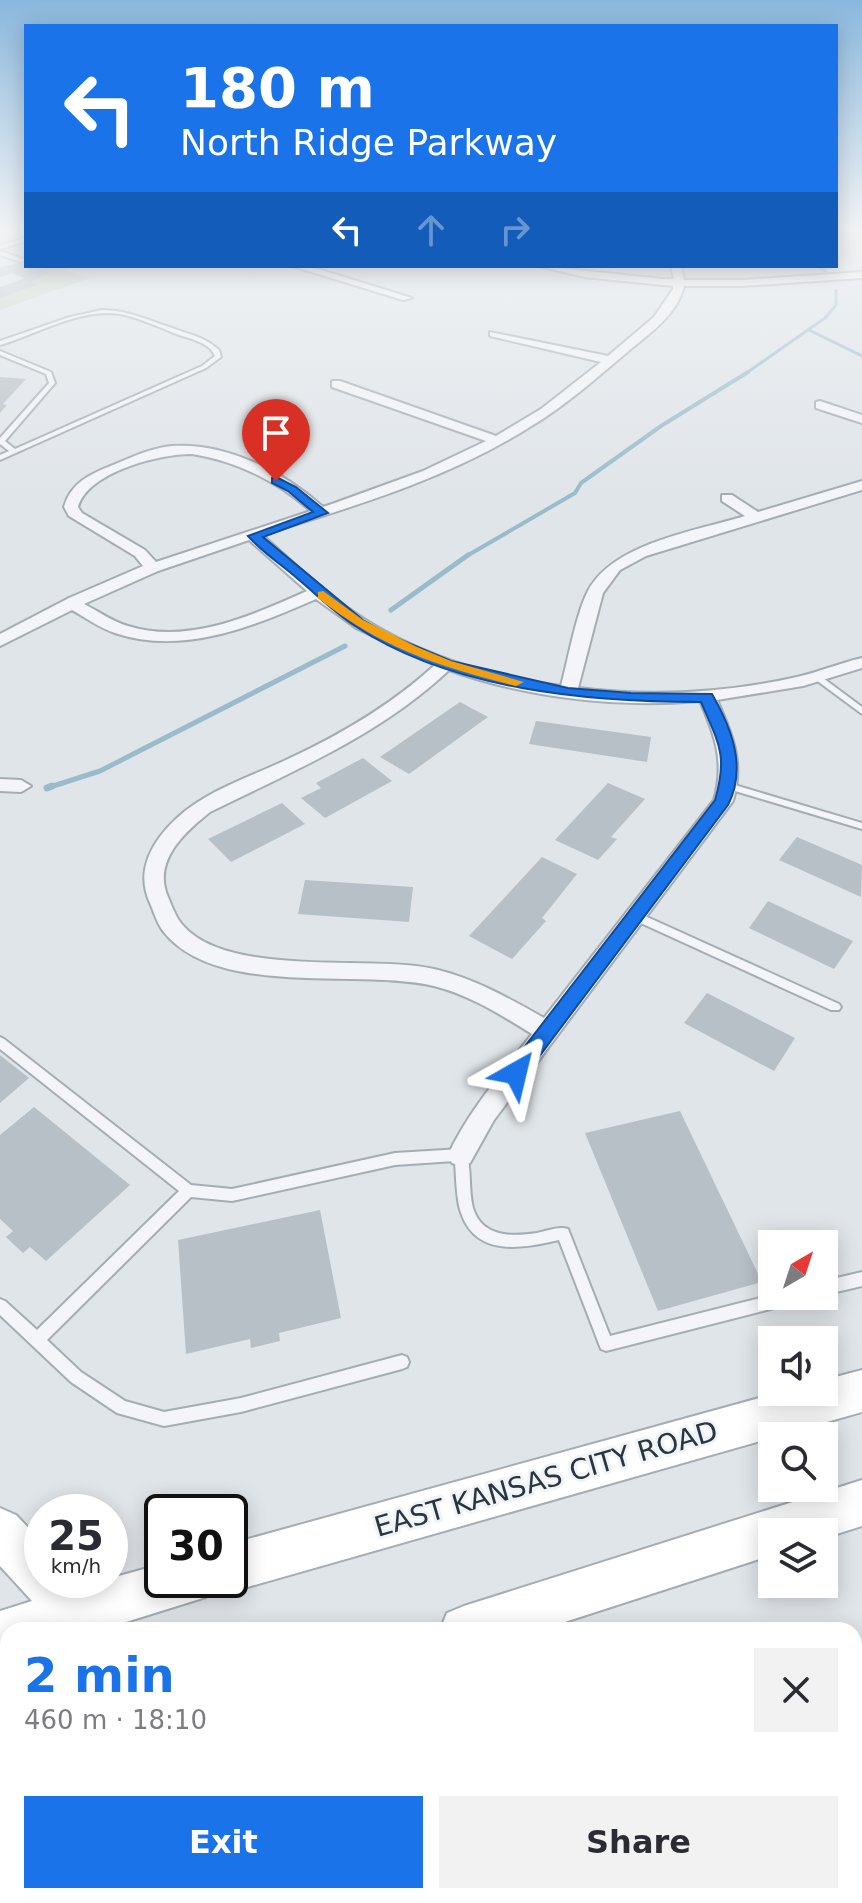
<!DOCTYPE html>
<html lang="en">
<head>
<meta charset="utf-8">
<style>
	body { margin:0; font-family:"DejaVu Sans",sans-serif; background:#f2f2f3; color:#2b2b33; height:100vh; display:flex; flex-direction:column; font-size:30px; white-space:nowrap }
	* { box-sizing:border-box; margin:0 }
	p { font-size:26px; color:#7c7c81 }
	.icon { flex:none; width:44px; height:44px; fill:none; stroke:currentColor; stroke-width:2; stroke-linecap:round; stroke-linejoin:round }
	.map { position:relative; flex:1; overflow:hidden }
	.details { position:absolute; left:0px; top:1622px; width:862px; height:282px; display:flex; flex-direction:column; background:#fff; border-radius:24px 24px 0 0; box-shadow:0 4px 20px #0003 }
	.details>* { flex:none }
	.guide { position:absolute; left:24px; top:24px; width:814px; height:244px; border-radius:0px; box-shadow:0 4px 20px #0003; background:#1a73e8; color:#fff; overflow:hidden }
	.needle { width:52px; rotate:39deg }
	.buttons { position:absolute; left:758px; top:1230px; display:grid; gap:16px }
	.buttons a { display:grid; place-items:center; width:80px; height:80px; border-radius:0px; background:#fff; box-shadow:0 4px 20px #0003; font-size:40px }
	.speed { position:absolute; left:24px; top:1494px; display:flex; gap:16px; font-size:40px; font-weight:700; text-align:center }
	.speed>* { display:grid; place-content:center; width:104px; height:104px; border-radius:50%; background:#fff; box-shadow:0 4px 20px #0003; line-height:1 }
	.speed small { font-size:20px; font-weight:400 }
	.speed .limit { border:4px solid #111; border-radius:12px; background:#fff; color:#111 }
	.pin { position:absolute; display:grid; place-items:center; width:68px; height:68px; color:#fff; margin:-82px -34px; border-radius:50% 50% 50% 0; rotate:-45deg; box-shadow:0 0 8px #0007 }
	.pin .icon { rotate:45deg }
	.me { position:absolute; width:88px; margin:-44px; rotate:37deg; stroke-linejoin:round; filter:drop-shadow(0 0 6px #0008) }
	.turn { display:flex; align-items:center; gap:28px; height:168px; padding:0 24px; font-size:36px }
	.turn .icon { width:104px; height:104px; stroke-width:2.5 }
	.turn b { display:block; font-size:56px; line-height:68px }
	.lanes { display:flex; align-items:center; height:76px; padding:0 24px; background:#0003; justify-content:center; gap:40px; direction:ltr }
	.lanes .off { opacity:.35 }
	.round { display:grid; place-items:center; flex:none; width:84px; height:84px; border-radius:0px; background:#f2f2f3 }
	.overview { display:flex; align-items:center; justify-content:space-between; height:136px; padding:0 24px }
	h1 { font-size:48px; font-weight:700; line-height:60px; color:#1a73e8 }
	.button { display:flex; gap:16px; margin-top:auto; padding:16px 24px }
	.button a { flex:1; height:92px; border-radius:0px; background:#1a73e8; color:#fff; font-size:32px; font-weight:700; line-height:92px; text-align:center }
	.button a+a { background:#f2f2f3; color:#2b2b33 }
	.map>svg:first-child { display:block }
	.green { fill:#c9d4c1 }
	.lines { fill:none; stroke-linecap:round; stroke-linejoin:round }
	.stream-far3 { stroke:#9abbca; stroke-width:3 }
	.stream-far2 { stroke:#9abbca; stroke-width:4 }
	.stream-far1 { stroke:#9abbca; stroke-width:5 }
	.stream { stroke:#9abbca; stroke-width:7 }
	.building { fill:#b7c0c6 }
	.service-casing { stroke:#a5adb3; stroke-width:4 }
	.minor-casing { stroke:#a5adb3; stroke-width:4 }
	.secondary-casing { stroke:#a5adb3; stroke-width:4 }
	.service { fill:#f3f5f8; fill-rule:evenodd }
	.minor { fill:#f3f5f8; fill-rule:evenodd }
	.secondary { fill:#fff; fill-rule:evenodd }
	.route { fill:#1a73e8; stroke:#114b97; stroke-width:2 }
	.slow { fill:#f59e0b }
	.labels { text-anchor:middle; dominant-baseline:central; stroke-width:6; stroke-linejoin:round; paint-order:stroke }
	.near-street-label { font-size:28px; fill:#283641; stroke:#f0f4f7 }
</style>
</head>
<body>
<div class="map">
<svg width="862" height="1903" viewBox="0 0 862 1903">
	<rect width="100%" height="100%" fill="#e0e5e9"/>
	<path class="green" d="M42,266H53L90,278L0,310V298L37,285L31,282L41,278L35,268Z"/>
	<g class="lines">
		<g class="stream-far3">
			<path d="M817,266L825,271"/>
			<path d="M809,330L862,356"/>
			<path d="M745,374L825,318L836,305V290"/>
		</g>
		<path class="stream-far2" d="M465,557L575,493L581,483L661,426L748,372"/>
		<g class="stream-far1">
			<path d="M391,610L468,555"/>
			<path d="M47,788L100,771L345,646"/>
		</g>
		<path class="stream" d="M47,788L52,786"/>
	</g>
	<g class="building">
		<path d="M21,263L49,273L31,282L38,285L0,298V287L25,278L12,273L0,277V267Z"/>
		<path d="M0,377L26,379L3,404L7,405L0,413Z"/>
		<path d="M460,702L488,717L409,774L380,757Z"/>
		<path d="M536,721L651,737L647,762L529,744Z"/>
		<path d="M363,758L392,781L325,818L301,798L321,788L316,783Z"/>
		<path d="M608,783L645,799L611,837L617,839L598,860L555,840Z"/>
		<path d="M282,803L305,824L231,862L208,839Z"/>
		<path d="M797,837L862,865L861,897L779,860Z"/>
		<path d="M542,857L577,874L542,918L546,921L512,959L469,936Z"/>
		<path d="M305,880L413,887L409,922L298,914Z"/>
		<path d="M768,901L853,941L834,969L749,928Z"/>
		<path d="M707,993L795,1038L774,1071L684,1023Z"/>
		<path d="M0,1055L29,1078L0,1103Z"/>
		<path d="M34,1107L130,1185L46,1261L30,1247L23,1253L6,1237L13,1231L0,1219V1135Z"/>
		<path d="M680,1111L762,1282L658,1311L585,1133Z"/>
		<path d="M320,1210L341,1318L279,1333L280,1341L251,1348L250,1339L186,1354L178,1240Z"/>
	</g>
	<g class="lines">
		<g class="service-casing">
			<g id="service">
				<path d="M26,238V241L0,249V245Z"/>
				<path d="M0,251L23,259L24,260L21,262L0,255Z"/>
				<path d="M102,310C128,310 150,321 175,329C188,334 204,337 215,347C221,351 219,351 221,357L206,368L0,460V455L9,451L0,444V438L49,383L46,374L0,355V351L51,372L55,383L5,441L15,449L202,366L215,356C210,343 192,339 179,335C160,328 141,318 120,314C80,308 38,334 0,345V341L70,317Z"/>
				<path d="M819,675L862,707V714L816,680V676Z"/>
				<path d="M728,783L862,823V829L725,788L723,786L725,784Z"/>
				<path d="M636,912L839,1004L841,1007L839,1010H831L632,919L631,916L632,913Z"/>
				<path d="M0,1037L4,1039L191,1185L232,1189L395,1153L461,1149L466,1151C472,1169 468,1189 473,1208C482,1237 511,1237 537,1233C547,1231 558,1226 568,1229L610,1336L772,1295L801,1296L799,1301L794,1303L606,1351L601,1349L559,1240C519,1249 472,1258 459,1206C456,1191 456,1176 455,1161L395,1165L232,1201L191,1197L47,1340L81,1372L125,1401L164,1412L241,1398L402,1355L407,1357L409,1362L407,1367L402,1369L241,1412L164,1426L117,1413L71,1382L0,1315V1299L5,1301L37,1330L179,1191L0,1049Z"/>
				<path d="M862,1272V1286L824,1295V1281Z"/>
			</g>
		</g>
		<g class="minor-casing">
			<g id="minor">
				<path d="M292,266H308L412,298L403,300Z"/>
				<path d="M539,266L663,279H674L671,266H681L684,280H742L862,272V278L742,286H684C677,316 647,335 625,354C595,379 566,405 533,425C450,478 355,506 262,535C292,561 320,589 352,611C412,653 489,677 561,686C568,660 576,614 588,591C613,543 696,531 745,516L722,501V495H732L758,512L862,481V490L646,556L620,570L603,593L578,688C651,697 725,693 797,677C819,672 840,663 862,658V668L803,686L717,700C733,735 744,763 733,801L494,1120L470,1163L461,1166L452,1163L448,1155C469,1110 502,1073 532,1034C501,1015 470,995 434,986C358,968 216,999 163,931C157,923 154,912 150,903C135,871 152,841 177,818C207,790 251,777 288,759C342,734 391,705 435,665L356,628L316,599C254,626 183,656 115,633C100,628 86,618 72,610L0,646V634L69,598L143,566L135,556L69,516L64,507C71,482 91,474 113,465C132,457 151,448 172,446C226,442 284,472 323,507L332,504L423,471L486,441L332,387V381H340L496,436L541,409L601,362L490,336V332L608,356L654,317L673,289V286L584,277ZM192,454C236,461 277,481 311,511L156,562L145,550L82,513L78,507C88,472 159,454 192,454ZM249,540L307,591C253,615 188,645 128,626C113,622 98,611 84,604L158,571ZM449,670C528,698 616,708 700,701C715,735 725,763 714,800L544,1018C509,998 473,978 434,969C369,954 218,980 178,919C174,912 171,904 168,897C152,861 185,832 210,812C295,770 380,735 449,670Z"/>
				<path d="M820,401L862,415V423L816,408V402Z"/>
				<path d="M0,779L21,780L31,786L21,792L0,791Z"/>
			</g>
		</g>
		<g class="secondary-casing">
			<g id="secondary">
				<path d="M862,1370V1412L230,1592L212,1582L206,1597L110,1627L108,1630H8V1652L0,1649V1611L32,1601L0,1566V1508L16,1515L42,1542V1580H77L83,1586L162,1564V1580H230V1544L781,1392H824V1380Z"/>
				<path d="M862,1480V1526L824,1538V1532H772V1555L540,1630H440L447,1613L464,1606Z"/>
				<path d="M0,1673L8,1676V1732L0,1729Z"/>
				<path d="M8,1745V1797L0,1799V1747Z"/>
				<path d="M134,1896H192L195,1903H137Z"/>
				<path d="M307,1896H420L423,1903H310Z"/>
			</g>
		</g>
		<use href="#service" class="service"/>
		<use href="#minor" class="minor"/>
		<use href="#secondary" class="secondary"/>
	</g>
	<linearGradient id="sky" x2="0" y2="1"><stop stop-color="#89b7dc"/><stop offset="0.46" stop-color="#f1f3f5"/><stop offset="1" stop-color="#f1f3f5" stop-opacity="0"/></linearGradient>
	<rect width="862" height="493" fill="url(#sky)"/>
	<path class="route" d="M276,477L296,487L328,513L263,537L363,620L389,635L451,661L568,688L631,693L712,694C732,729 747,768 728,805L523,1078L516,1081L509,1078L506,1073L509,1067L715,800C728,755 719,744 701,702C589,702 451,690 355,626C335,613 317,595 298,579C282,565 262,552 248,536L313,512L288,491L272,483V478Z"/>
	<path class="slow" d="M323,591L363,620L417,647L451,661L524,682L516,686C437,666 383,649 318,598V592Z"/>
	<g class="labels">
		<g class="near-street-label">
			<text transform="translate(546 1479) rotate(-16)">EAST KANSAS CITY ROAD</text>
		</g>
	</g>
</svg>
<div class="buttons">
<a><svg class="needle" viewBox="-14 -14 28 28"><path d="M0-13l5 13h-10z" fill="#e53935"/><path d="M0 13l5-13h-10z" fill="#7c7c81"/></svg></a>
<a><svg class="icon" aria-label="sound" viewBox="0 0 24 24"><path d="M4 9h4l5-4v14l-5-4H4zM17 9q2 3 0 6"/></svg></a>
<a><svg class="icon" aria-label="search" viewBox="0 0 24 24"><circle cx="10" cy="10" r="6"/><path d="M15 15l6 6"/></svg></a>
<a><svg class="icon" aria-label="layers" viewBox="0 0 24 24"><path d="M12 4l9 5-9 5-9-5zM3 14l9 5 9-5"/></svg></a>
</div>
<div class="speed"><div>25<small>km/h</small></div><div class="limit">30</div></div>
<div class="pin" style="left:276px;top:481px;background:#d93025"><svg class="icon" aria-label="arrive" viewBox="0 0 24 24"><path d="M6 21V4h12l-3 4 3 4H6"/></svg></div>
<svg class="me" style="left:516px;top:1073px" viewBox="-20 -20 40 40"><path d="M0-17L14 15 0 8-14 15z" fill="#1a73e8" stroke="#fff" stroke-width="4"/></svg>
<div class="guide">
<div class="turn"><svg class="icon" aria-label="left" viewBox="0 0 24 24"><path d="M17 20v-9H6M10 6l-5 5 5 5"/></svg><div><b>180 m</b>North Ridge Parkway</div></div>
<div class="lanes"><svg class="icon" aria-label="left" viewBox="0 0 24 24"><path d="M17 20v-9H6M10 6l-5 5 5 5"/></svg><svg class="icon off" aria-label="ahead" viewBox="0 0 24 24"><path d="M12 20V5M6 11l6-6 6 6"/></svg><svg class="icon off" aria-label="right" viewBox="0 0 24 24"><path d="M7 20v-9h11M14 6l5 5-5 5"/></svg></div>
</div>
<section class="details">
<div class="overview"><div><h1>2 min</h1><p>460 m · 18:10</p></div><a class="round"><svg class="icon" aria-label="close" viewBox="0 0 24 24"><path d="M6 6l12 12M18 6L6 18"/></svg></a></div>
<div class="button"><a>Exit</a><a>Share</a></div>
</section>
</div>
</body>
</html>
